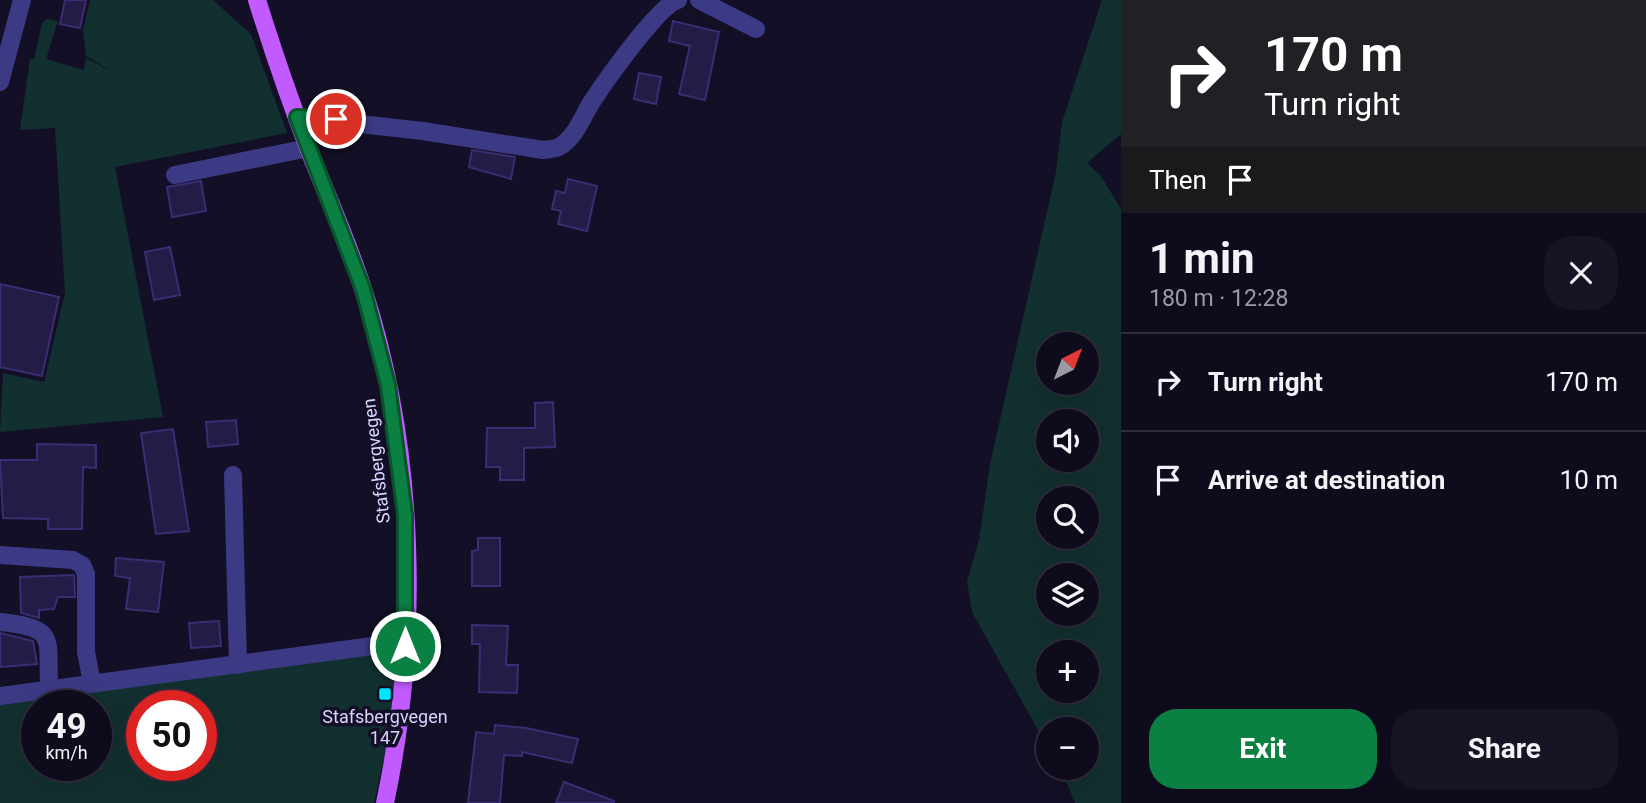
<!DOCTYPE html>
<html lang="en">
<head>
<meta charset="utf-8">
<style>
	body { margin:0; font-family:Roboto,sans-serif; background:#171425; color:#f1f3f6; height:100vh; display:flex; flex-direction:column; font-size:26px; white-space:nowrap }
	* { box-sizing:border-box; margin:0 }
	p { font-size:23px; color:#9b9ba3 }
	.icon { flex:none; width:38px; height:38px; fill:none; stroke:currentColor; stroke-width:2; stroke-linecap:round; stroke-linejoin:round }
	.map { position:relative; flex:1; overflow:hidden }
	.sheet { display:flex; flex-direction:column; background:#0e0b1c; width:525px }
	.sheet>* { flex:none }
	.banner { background:#202124; color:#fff; overflow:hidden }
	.needle { width:46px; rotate:42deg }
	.buttons { position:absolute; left:1036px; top:332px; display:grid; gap:14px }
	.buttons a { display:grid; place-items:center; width:63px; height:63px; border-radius:50%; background:#0e0b1c; box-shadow:0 7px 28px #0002,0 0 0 2px #2e2b3b; font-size:35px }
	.speed { position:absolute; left:21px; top:690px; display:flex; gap:14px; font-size:35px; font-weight:700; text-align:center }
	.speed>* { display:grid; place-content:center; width:91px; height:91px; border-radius:50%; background:#0e0b1c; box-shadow:0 7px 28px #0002,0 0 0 2px #2e2b3b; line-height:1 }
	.speed small { font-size:18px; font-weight:400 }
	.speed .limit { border:10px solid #d22; background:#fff; color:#111 }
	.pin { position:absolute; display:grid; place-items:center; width:60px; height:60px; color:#fff; margin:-30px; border:4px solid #fff; border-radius:50%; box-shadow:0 2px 7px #0007 }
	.me { position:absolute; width:77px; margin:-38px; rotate:0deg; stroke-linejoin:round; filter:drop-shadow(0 0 5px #0008) }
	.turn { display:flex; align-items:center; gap:24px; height:147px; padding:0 28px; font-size:32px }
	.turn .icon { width:91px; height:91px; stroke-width:2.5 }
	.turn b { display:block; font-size:49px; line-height:60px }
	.then { display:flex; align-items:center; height:66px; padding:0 28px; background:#0003; gap:14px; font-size:26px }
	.round { display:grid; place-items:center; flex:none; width:74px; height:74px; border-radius:28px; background:#171425 }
	.head { display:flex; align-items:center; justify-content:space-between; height:119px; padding:0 28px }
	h1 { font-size:42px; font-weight:700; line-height:52px }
	.cta { display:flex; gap:14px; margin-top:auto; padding:14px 28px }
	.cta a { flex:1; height:80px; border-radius:28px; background:#0b8043; color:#fff; font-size:28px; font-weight:700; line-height:80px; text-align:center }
	.cta a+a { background:#171425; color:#f1f3f6 }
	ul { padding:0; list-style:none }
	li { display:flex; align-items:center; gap:21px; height:98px; padding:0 28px; border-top:2px solid #2e2b3b }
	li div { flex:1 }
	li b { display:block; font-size:26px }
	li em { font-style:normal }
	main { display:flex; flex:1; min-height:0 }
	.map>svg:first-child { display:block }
	.green { fill:#12302f; fill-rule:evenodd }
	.building { fill:#241b47; stroke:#3b2d73; stroke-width:2 }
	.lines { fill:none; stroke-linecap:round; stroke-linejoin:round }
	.minor { stroke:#3d3a85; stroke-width:18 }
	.major { stroke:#c25bff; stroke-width:18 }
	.route-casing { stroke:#07532c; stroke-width:18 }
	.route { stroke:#0b8043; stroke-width:12 }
	.poi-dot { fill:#00e5ff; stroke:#130f26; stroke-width:2.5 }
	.labels { text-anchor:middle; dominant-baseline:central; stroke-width:7; stroke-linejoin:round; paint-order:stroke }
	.street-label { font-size:18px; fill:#d9d4ff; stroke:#130f26 }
	.poi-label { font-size:18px; fill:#d9d4ff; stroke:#130f26 }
</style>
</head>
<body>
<main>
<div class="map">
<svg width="1121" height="803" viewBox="0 0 1121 803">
	<rect width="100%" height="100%" fill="#130f26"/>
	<g class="green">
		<path d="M90,0H213L251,34L287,133L115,167L163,417L0,432L3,373L44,382L65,293L55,128L20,130L30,59H34L42,23L47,19L58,21L46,59L84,70L86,58L117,74L86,56L83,30Z"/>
		<path d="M1102,0H1121V134L1087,163L1101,176L1121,209V803H1075L1060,768H1087V730H1048V748L972,612L967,581L979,540L990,464L1056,172L1062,122ZM1048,345H1087V383H1048ZM1048,422H1087V460H1048ZM1048,499H1087V537H1048ZM1048,576H1087V614H1048ZM1048,653H1087V691H1048Z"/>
		<path d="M373,654L388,656L397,666L387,744L374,803H0V703ZM37,705H96V765H37ZM142,705H201V765H142Z"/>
	</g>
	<g class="building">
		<path d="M65,0H86L80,28L60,24Z"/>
		<path d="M673,21L719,32L705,100L679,94L690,46L669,41Z"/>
		<path d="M639,73L661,77L656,104L634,99Z"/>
		<path d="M472,150L515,157L511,179L469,167Z"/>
		<path d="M568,179L597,186L587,231L558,224L561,211L552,209L556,191L565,193Z"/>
		<path d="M201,181L206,211L172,217L167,187Z"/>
		<path d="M170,247L180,295L154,300L145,252Z"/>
		<path d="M0,284L59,297L42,376L0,367Z"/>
		<path d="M553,402L555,447L524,448V480H500V467H486L487,428H535V403Z"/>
		<path d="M236,420L238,444L208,447L206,422Z"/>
		<path d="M173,429L189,531L156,534L141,433Z"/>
		<path d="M37,444L96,445V468L83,467L82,529H48V519L3,518L0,460H37Z"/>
		<path d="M478,538H500V586H472V551L478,550Z"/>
		<path d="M116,558L164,562L158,612L126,609L130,578L115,576Z"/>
		<path d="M74,575L75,597H58L54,609L39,610V618L21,613L20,577Z"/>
		<path d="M219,621L221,646L191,648L189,623Z"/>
		<path d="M472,625L508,626L506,665H518L517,693L479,692L480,644H472Z"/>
		<path d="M0,633L33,641L37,664L0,667Z"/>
		<path d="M495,725L526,728L578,739L572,763L522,752V756L504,755L500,803H468L476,732L494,734Z"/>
		<path d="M564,782L614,801V803H556Z"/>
	</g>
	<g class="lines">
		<g class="minor">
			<path d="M699,0L756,29"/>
			<path d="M0,82L22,0"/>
			<path d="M297,117L423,131L543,150C548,149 555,149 559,147C575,138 582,118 591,103C604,83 658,6 678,0"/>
			<path d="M175,175L308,148"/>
			<path d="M233,475L238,665"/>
			<path d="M0,555L73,560L82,565L86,574V652L92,683"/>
			<path d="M0,622C58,628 47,637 49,689"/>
			<path d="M0,696L380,645L405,646"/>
		</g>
		<path class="major" d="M257,0C273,51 290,101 309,150C327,196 348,242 363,289C416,451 420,637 385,803"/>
	</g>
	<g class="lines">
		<g class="route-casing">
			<path id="route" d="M336,119L297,117L363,289L388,385L405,515V646"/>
		</g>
		<use href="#route" class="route"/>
	</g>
	<rect class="poi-dot" x="378" y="687" width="14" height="14" rx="3.5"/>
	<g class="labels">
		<g class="street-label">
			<text transform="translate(376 461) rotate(-97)">Stafsbergvegen</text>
		</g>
		<g class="poi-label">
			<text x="385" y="716">Stafsbergvegen<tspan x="385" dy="21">147</tspan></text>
		</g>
	</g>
</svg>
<div class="buttons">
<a><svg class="needle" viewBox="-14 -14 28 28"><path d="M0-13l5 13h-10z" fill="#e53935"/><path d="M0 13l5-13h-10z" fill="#9b9ba3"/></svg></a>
<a><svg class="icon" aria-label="sound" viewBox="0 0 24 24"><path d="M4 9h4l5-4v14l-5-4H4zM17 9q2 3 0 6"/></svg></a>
<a><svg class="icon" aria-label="search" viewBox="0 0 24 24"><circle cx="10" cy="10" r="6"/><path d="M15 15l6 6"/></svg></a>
<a><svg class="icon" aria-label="layers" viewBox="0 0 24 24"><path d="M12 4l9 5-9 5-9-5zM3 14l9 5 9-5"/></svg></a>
<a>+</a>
<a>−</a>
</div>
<div class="speed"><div>49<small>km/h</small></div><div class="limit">50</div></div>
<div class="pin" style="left:336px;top:119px;background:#d93025"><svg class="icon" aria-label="arrive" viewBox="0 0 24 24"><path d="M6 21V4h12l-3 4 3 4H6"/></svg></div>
<svg class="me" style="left:405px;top:646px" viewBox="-20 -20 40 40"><circle r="17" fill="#0b8043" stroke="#fff" stroke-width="3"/><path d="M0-11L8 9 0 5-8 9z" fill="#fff"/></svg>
</div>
<section class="sheet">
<div class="banner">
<div class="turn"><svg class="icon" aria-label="right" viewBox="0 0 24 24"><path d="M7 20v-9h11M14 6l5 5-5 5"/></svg><div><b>170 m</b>Turn right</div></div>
<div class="then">Then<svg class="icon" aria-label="arrive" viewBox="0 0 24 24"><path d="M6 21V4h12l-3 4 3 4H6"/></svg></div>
</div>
<div class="head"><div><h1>1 min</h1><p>180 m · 12:28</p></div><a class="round"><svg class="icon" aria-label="close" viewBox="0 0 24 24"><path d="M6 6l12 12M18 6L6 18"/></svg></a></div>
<ul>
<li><svg class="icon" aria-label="right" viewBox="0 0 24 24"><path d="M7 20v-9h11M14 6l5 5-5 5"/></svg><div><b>Turn right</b></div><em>170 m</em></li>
<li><svg class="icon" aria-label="arrive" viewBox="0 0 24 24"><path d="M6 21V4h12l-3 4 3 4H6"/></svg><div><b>Arrive at destination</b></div><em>10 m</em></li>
</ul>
<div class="cta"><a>Exit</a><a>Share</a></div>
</section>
</main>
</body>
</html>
